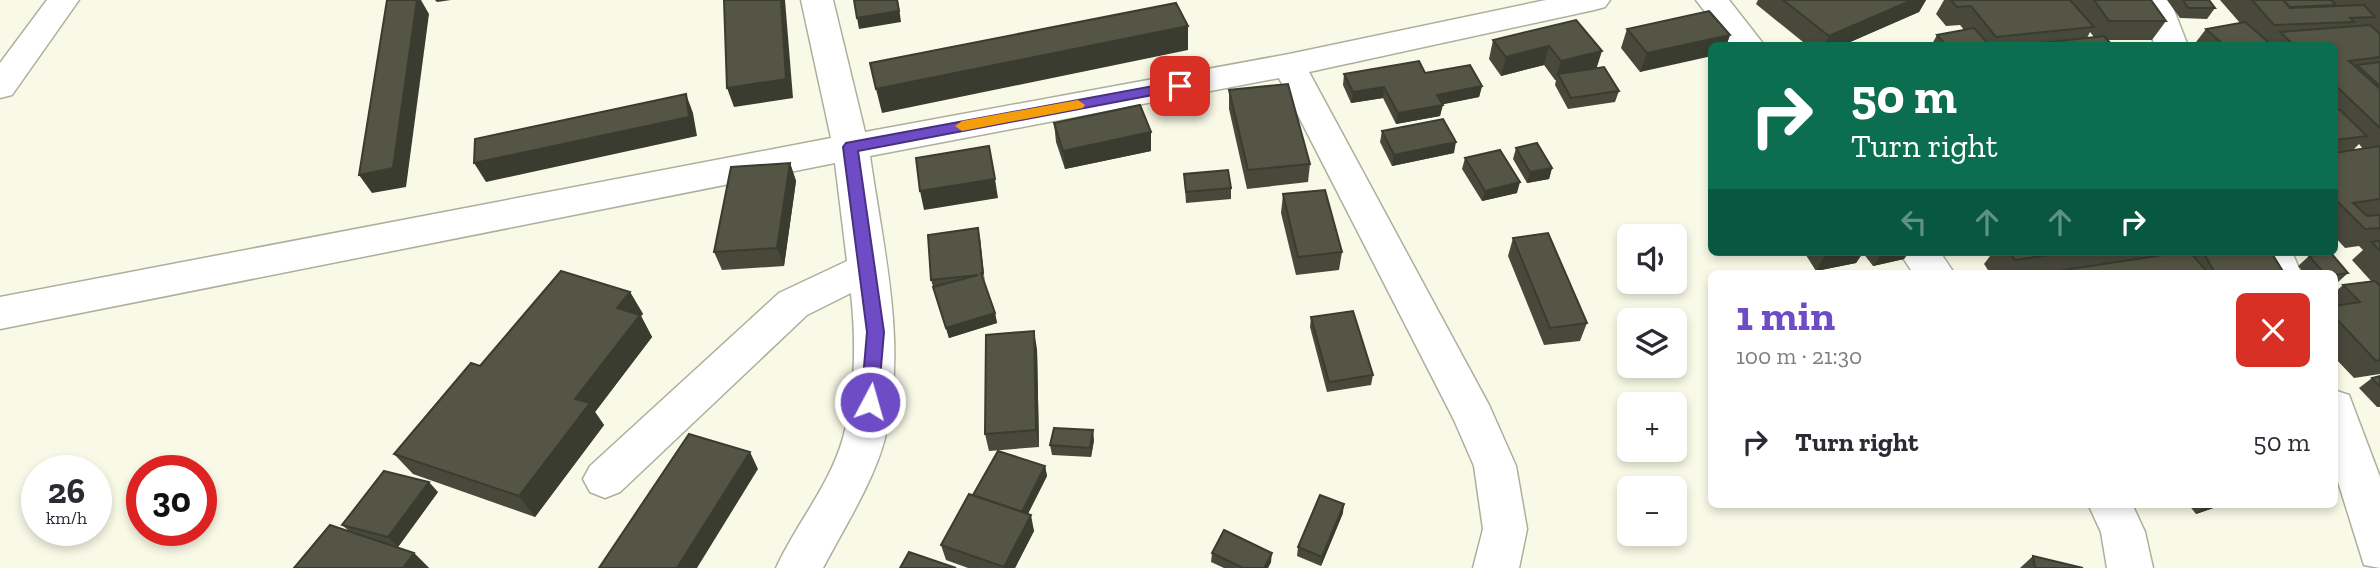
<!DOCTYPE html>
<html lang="en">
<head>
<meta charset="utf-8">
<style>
	body { margin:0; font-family:"Zilla Slab",serif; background:#f7f7f7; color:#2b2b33; height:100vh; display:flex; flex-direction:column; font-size:26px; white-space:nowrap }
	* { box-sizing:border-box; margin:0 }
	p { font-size:23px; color:#7c7c81 }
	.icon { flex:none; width:38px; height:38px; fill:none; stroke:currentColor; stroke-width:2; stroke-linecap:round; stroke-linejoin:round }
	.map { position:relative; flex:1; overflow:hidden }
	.side { position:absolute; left:1708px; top:270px; width:630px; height:238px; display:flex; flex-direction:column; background:#fff; border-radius:10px; box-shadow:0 4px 10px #0003 }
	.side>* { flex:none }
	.hud { position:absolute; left:1708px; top:42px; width:630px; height:214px; border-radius:10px; box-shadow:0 4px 10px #0003; background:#0b6e4f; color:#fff; overflow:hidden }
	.buttons { position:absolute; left:1617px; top:224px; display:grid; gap:14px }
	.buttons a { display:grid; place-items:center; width:70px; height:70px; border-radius:10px; background:#fff; box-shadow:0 4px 10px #0003; font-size:35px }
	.speed { position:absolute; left:21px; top:455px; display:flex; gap:14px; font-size:35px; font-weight:700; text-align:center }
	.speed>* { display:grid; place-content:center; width:91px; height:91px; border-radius:50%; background:#fff; box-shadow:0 4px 10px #0003; line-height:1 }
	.speed small { font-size:18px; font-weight:400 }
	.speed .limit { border:10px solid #d22; background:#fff; color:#111 }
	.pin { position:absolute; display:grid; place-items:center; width:60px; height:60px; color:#fff; margin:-30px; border-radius:14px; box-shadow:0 4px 10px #0006 }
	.me { position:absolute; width:77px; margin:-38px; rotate:6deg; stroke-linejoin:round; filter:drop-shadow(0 0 5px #0008) }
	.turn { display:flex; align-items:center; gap:24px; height:147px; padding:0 28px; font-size:32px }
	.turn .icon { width:91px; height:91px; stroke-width:2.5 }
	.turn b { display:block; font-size:49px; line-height:60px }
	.lanes { display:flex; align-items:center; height:66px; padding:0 28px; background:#0003; justify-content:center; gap:35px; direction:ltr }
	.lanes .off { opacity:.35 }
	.round { display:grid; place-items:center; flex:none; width:74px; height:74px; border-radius:10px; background:#f7f7f7 }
	.headline { display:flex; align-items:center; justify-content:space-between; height:119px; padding:0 28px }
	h1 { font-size:42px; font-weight:800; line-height:52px; color:#6d4cc5 }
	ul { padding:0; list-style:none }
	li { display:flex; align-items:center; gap:21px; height:105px; padding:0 28px }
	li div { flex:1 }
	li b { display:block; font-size:26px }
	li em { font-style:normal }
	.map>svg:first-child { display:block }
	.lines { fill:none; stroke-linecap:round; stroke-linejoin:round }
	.minor-casing { stroke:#adaf9d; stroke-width:3 }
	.minor { fill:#fff; fill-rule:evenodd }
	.wall { fill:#48493b; fill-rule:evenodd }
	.shaded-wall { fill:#3b3c30 }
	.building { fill:#545545; stroke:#3b3c30; stroke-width:2 }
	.route { fill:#6d4cc5; stroke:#473180; stroke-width:2 }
	.slow { fill:#f59e0b }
</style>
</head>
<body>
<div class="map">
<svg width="2380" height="568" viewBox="0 0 2380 568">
	<rect width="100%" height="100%" fill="#f8f9e6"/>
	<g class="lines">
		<g class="minor-casing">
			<g id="minor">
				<path d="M47,0H79L12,95L0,98V63Z"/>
				<path d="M801,0H833L865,132L1289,54L1546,0H1610L1605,7L1594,10L1309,72L1489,405L1516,466L1527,529L1519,568H1473L1483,529L1474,466L1454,420L1279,78L870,156C883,248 908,345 885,438C875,479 843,530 823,568H776C796,524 830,485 843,438C856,391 856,341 851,293L807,315L620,492L605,498L590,492L583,479L590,466L779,293L847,261L835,163L0,329V297L831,138Z"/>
				<path d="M1696,0H1729L1765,46H1731Z"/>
				<path d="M2138,0H2170L2188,46H2155Z"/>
				<path d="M1899,252H1940L1954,273H1913Z"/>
				<path d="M2254,252H2292L2301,273H2263Z"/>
				<path d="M2334,390L2349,395L2380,477V568L2364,565L2334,469Z"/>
				<path d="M2088,504H2132L2145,532L2153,568H2107L2101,532Z"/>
			</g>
		</g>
		<use href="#minor" class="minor"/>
	</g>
	<g class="wall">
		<path d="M1758,0H1926L1919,12L1841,46H1808L1756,4Z"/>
		<path d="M1944,0H2151L2166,21L2152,40H2108L2113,46H1931L1937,35L1964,30L1960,25L1946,26L1936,14ZM2090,32L2094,37L2087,38Z"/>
		<path d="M2167,0H2209L2215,8L2207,19L2180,18Z"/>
		<path d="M2220,0H2380V374L2354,378L2334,357V293L2343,285L2371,281L2352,260L2363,250L2359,246L2345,248L2334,236V46H2193L2206,29L2240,23ZM2359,144L2363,149L2353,150Z"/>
		<path d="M1576,20L1597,68L1619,91L1615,102L1568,109L1555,85L1556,80H1555L1544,65L1501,76L1489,59L1493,40Z"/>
		<path d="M1627,29L1730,35L1726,46H1712L1640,72L1621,48Z"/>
		<path d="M1425,73L1482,86L1479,97L1442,104L1440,116L1396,124L1383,98L1351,103L1343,85L1344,74Z"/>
		<path d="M1229,90L1310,164L1308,182L1247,189L1229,109Z"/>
		<path d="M1054,123L1151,132V151L1065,169L1056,142Z"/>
		<path d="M1382,131L1454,153L1392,166L1380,142Z"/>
		<path d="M1516,148L1552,168L1549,179L1527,183L1513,159Z"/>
		<path d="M1465,158L1517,193L1482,201L1462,169Z"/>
		<path d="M790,163L796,181L784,266L722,270L714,252Z"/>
		<path d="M1184,174L1231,188V199L1186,203Z"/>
		<path d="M1283,194L1342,252L1339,270L1296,275L1281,213Z"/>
		<path d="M980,238L984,284L995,313L997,323L949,338L931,280Z"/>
		<path d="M1513,238L1587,323L1580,341L1544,345L1508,256Z"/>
		<path d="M1804,252H1909L1904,259L1873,266L1863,253L1856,263L1816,271Z"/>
		<path d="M1993,252H2271L2284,273H1990L1984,264Z"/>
		<path d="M2309,256L2348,273L2337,283H2334V273H2304L2298,266Z"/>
		<path d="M630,292L643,314L641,316L652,337L595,412L604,425L535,517L413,474L394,454L480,366Z"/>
		<path d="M1311,317L1373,375L1371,385L1327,392L1310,327Z"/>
		<path d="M1037,349L1039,447L989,451L985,434Z"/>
		<path d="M2380,376V407H2377L2359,388L2372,378Z"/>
		<path d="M1094,440L1091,457L1052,455L1050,445Z"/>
		<path d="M1045,466L1047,476L1028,514L1034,531L1015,568H968L946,560L941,545L973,495Z"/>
		<path d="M438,492L398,547L383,543L414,553L429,568H294L349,531L342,525Z"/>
		<path d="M2188,504H2225L2196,514Z"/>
		<path d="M1343,513L1321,566L1297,556L1298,547Z"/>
		<path d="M1212,553L1271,562L1268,568H1224L1211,562Z"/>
		<path d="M2033,556L2083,568H2020Z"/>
	</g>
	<g class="shaded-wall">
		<path d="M417,0H421L429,14L406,187L372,193L359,175Z"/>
		<path d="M435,0H451L437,2Z"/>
		<path d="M781,0H785L793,98L734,107L727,88Z"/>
		<path d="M898,0L901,22L859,29L857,18Z"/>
		<path d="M1912,0H1926L1919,12L1841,46H1824L1829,36Z"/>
		<path d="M1188,26V50L882,113L876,89Z"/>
		<path d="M1730,35L1726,46H1712V56L1640,72L1647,53Z"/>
		<path d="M1549,46L1544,65L1501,76L1506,57Z"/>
		<path d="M1602,51L1596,70L1558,74L1555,80L1561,61Z"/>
		<path d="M1482,86L1479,97L1435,106L1437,95Z"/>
		<path d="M1384,87L1383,98L1351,103L1353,92Z"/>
		<path d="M686,94L693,113L697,136L486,182L474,163Z"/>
		<path d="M1443,105L1440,116L1396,124L1398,113Z"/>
		<path d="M1151,132V151L1065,169L1063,151Z"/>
		<path d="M1456,142L1454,153L1392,166L1394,155Z"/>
		<path d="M790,163L796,181L784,266L777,248Z"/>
		<path d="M1552,168L1549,179L1527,183L1530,172Z"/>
		<path d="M995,179L998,198L924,210L920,191Z"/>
		<path d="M1520,182L1517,193L1482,201L1485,191Z"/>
		<path d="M978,228L980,238L985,284L983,273Z"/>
		<path d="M1827,252H1863L1856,263L1816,271Z"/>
		<path d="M1897,252H1909L1904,259L1873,266L1880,256Z"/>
		<path d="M630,292L643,314L641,316L652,337L595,412L604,425L535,517L519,496L575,399L617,308Z"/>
		<path d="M995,313L997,323L949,338L946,328Z"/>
		<path d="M1034,331L1037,349L1039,447L1036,430Z"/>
		<path d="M1093,430L1094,440L1091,457L1090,448Z"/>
		<path d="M750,452L758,469L697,568H677Z"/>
		<path d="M1045,466L1047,476L1023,523L1021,514Z"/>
		<path d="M429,482L438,492L398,547L388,537Z"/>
		<path d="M1344,504L1343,513L1321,566L1322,557Z"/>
		<path d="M2208,504H2225L2196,514Z"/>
		<path d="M1031,515L1034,531L1015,568H1004Z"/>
		<path d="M414,553L429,568H403Z"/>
		<path d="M1272,553L1271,562L1268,568H1264Z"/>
	</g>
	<g class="building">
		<path d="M387,0H417L393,168L359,175Z"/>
		<path d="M724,0H781L786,79L727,88Z"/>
		<path d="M854,0H897L899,11L857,18Z"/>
		<path d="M1783,0H1912L1829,36Z"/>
		<path d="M1951,0H2070L2094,27L1996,37L1971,6L1957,7Z"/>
		<path d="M2094,0H2151L2166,21H2109Z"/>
		<path d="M2183,0H2209L2215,8H2188Z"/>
		<path d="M2252,0H2283L2290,8L2364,5L2375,17L2350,18L2354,22L2274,25Z"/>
		<path d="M2283,0H2331L2336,5L2290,7Z"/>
		<path d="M1176,3L1188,26L876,89L870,63Z"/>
		<path d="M1709,11L1730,35L1647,53L1627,29Z"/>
		<path d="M1576,20L1602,51L1561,61L1549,46L1506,57L1493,40Z"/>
		<path d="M2245,22L2273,46H2225L2206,29Z"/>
		<path d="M2370,25L2380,34V57L2349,61L2380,89V128L2334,84V46H2295L2280,32Z"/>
		<path d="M1974,28L1990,46H1947L1937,35Z"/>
		<path d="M2104,36L2113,46H2013Z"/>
		<path d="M1858,43L1860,46H1845Z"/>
		<path d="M1419,61L1425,73L1470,65L1482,86L1437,95L1443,105L1398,113L1384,87L1353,92L1344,74Z"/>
		<path d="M2380,62V86L2357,65Z"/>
		<path d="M1604,67L1619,91L1571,98L1558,74Z"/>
		<path d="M1288,84L1310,164L1248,170L1229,90Z"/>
		<path d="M686,94L689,117L474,163L475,139Z"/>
		<path d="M1140,105L1151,132L1063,151L1054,123Z"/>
		<path d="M2334,110H2340L2367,136L2334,140Z"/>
		<path d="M1443,119L1456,142L1394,155L1382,131Z"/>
		<path d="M1537,143L1552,168L1530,172L1516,148Z"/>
		<path d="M989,146L995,179L920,191L916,158Z"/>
		<path d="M2380,146V199L2353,203L2367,216L2380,215V229L2379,228L2365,229L2334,198V153Z"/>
		<path d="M1500,150L1520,182L1485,191L1465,158Z"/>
		<path d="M790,163L777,248L714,252L731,167Z"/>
		<path d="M1228,170L1231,188L1186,192L1184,174Z"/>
		<path d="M1325,190L1342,252L1298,257L1283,194Z"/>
		<path d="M978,228L983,273H981L995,313L946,328L933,287L978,275L931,280L928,235Z"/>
		<path d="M1548,233L1587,323L1550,328L1513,238Z"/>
		<path d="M2380,241V251L2372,242Z"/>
		<path d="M1877,252H1897L1880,256Z"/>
		<path d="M2009,252H2070L2015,260Z"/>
		<path d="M2183,252H2190L2208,273H2044Z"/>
		<path d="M2203,252H2271L2284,273H2215Z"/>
		<path d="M2331,253L2348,273L2334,275V273H2324L2309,256Z"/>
		<path d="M561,271L630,292L617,308L640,315L575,399L590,403L519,496L394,454L471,363L480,366Z"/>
		<path d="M2375,281L2380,286V360L2376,361L2334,316V306L2360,302L2343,285Z"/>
		<path d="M1353,311L1373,375L1329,382L1311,317Z"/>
		<path d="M1034,331L1036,430L985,434L986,335Z"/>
		<path d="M2380,376V387L2372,378Z"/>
		<path d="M1054,428L1093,430L1090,448L1050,445Z"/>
		<path d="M689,434L750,452L677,568H599Z"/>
		<path d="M998,451L1045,466L1022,512L973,495Z"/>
		<path d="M384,471L429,482L388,537L342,525Z"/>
		<path d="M969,494L1031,515L1004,567L941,545Z"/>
		<path d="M1320,495L1344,504L1322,557L1298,547Z"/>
		<path d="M330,525L414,553L403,568H294Z"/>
		<path d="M1224,530L1272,553L1264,568H1243L1212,553Z"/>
		<path d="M909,552L956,568H900Z"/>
		<path d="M2033,556L2083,568H2035Z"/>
	</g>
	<path class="route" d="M1180,81L1186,86L1184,89L858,151L884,332L878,402L876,407H864L861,402L867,332L843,147L846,143Z"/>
	<path class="slow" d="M1078,100L1085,105L1083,108L962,131L955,126L962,121Z"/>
</svg>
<div class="buttons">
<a><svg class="icon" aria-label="sound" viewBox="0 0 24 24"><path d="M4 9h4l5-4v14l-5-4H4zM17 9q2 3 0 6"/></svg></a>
<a><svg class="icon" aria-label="layers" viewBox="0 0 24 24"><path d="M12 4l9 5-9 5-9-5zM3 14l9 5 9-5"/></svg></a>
<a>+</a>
<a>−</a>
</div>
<div class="speed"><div>26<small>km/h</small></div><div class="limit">30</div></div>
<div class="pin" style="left:1180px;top:86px;background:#d93025"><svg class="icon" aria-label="arrive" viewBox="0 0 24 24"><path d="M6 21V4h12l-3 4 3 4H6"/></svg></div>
<svg class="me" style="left:870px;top:402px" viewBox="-20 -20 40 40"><circle r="17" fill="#6d4cc5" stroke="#fff" stroke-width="3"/><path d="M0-11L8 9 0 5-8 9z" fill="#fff"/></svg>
<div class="hud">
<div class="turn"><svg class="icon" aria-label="right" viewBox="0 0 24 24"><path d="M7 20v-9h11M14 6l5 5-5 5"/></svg><div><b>50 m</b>Turn right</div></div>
<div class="lanes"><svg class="icon off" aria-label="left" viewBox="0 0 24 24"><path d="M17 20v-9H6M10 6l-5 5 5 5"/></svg><svg class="icon off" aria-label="ahead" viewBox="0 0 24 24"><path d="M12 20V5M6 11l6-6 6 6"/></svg><svg class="icon off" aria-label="ahead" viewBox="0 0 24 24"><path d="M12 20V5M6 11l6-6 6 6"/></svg><svg class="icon" aria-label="right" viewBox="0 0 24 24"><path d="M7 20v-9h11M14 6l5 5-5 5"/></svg></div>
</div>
<section class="side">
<div class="headline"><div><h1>1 min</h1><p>100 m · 21:30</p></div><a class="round" style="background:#d93025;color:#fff"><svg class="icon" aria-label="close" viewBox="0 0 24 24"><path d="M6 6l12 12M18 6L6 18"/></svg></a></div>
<ul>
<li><svg class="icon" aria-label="right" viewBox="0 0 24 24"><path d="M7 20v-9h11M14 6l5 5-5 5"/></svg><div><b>Turn right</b></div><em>50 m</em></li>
</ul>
</section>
</div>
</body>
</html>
